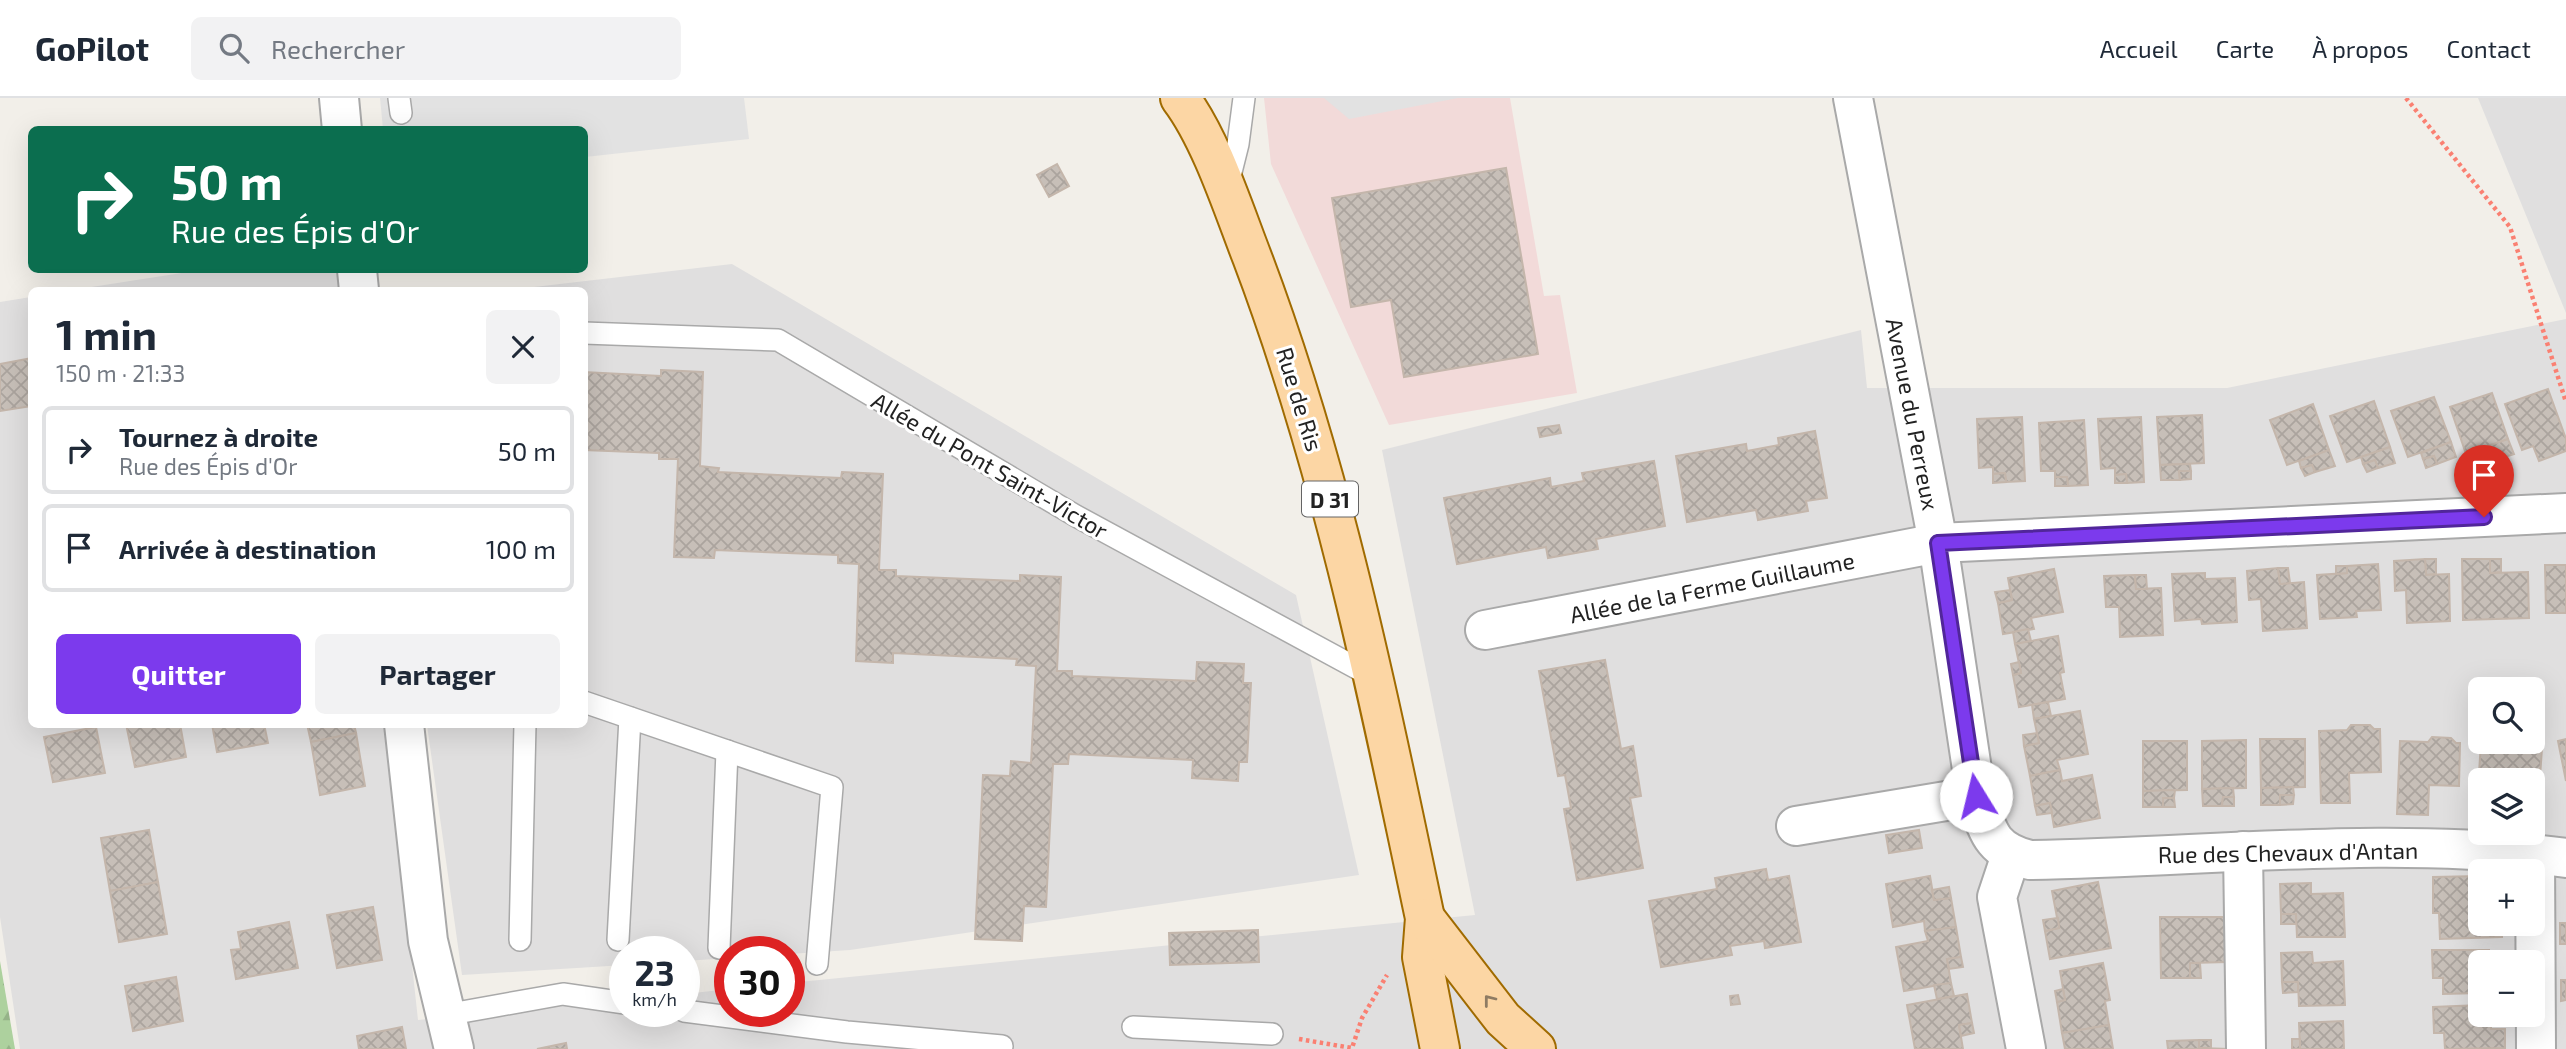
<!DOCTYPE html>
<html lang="fr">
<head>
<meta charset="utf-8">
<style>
	body { margin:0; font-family:"Exo 2",sans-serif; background:#f2f2f3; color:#1f2937; height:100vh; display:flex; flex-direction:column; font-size:26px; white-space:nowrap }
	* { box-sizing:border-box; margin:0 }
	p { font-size:23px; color:#747a83 }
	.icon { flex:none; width:38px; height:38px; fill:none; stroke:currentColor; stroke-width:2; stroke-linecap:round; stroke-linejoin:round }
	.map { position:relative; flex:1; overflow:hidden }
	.side { position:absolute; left:28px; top:189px; width:560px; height:441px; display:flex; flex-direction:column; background:#fff; border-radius:10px; box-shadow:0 7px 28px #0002 }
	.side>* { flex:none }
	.hud { position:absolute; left:28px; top:28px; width:560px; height:147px; border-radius:10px; box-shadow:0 7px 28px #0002; background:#0b6e4f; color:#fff; overflow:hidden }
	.controls { position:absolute; left:2468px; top:579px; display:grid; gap:14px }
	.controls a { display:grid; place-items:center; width:77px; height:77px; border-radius:10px; background:#fff; box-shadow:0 7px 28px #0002; font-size:35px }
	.speed { position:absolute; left:609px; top:838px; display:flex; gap:14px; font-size:35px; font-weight:700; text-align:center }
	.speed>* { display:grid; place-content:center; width:91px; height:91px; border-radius:50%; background:#fff; box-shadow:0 7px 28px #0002; line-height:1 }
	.speed small { font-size:18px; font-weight:400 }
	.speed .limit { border:10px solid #d22; background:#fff; color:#111 }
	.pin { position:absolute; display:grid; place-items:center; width:60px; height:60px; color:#fff; margin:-72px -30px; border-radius:50% 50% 50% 0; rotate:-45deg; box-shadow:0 0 7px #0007 }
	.pin .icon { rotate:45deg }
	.me { position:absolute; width:77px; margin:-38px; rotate:351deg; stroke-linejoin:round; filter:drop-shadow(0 0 5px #0008) }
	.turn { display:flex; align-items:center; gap:24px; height:147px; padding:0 28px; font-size:32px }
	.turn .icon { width:91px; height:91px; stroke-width:2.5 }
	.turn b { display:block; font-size:49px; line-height:60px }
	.round { display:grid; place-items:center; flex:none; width:74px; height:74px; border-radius:10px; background:#f2f2f3 }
	.head { display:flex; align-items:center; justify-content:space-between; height:119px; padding:0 28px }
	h1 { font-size:42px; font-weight:700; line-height:52px }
	.cta { display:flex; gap:14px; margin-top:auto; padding:14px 28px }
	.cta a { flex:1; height:80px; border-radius:10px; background:#7c3aed; color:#fff; font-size:28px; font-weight:700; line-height:80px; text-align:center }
	.cta a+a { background:#f2f2f3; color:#1f2937 }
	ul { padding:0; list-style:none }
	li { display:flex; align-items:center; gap:21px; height:88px; margin:0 14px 10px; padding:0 14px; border:4px solid #e0e1e3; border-radius:10px }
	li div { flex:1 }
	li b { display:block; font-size:26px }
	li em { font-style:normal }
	header { display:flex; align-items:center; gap:42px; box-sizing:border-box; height:98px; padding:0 35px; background:#fff; border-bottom:2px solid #e0e1e3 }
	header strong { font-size:33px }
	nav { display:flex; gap:38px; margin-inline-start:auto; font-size:24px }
	.search { width:490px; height:63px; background:#f2f2f3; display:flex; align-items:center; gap:18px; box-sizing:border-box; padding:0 24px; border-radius:10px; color:#747a83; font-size:26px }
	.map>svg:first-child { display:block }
	.residential { fill:#e0dfdf; fill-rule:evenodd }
	.commercial { fill:#f2dad9 }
	.forest { fill:url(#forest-firs) }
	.parking { fill:#e2e2e2 }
	.building { fill:url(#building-cross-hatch); stroke:#c4b6ab; stroke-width:2 }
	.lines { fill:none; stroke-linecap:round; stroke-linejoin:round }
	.lane-casing { stroke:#a9a9a9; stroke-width:24 }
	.street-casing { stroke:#a9a9a9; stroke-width:42 }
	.primary-casing { stroke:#a06b00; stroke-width:42 }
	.path { stroke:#fa8072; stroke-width:4.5; stroke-dasharray:3.5 3.5; stroke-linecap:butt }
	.lane { stroke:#fff; stroke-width:21 }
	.street { stroke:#fff; stroke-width:38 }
	.primary { stroke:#fcd6a4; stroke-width:38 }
	.oneway { stroke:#8f7c63 }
	.route-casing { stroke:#51269a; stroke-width:18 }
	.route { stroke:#7c3aed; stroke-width:12 }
	.labels { text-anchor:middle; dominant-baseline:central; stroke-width:6; stroke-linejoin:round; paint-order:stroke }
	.shield { fill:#fff; stroke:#646464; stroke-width:2 }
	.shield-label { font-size:21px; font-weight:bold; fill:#222 }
	.street-label { font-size:23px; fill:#222; stroke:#fff }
</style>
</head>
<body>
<header>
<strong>GoPilot</strong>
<div class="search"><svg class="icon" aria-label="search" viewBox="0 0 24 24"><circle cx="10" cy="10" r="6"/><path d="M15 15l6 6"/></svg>Rechercher</div>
<nav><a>Accueil</a><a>Carte</a><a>À propos</a><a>Contact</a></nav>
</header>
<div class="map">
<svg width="2566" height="951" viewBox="0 0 2566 951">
	<defs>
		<pattern id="forest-firs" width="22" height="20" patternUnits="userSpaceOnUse" patternTransform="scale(1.75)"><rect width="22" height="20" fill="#add19e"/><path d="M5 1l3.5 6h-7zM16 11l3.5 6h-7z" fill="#95b388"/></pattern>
		<pattern id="building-cross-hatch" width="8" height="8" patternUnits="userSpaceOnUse" patternTransform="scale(1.75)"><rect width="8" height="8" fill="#c7bfb8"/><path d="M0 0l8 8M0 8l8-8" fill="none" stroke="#aba49e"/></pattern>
	</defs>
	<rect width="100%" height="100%" fill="#f2efe9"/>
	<g class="residential">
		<path d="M2478,0H2566V215Z"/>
		<path d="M732,166L1296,497L1359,777L850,852L789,856V854H730V860L684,863V854H625V867L462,877L427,627L584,626V192H507Z"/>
		<path d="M201,172H338L341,192H72Z"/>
		<path d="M31,199L32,626L386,627L418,922L625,902V914H684V896L730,891V914H789V885L1475,817L1382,352L1861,232L1867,290H2227L2566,221V951H20L0,819V204ZM2480,592H2532V644H2480ZM2480,682H2532V735H2480ZM2480,774H2532V826H2480ZM2480,864H2532V917H2480Z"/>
	</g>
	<path class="commercial" d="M1264,0H1510L1544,198L1560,197L1577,295L1389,327L1271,66Z"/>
	<path class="forest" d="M0,863L15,951H0Z"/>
	<g class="parking">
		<path d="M380,0H744L749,41L585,59L584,32L383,31Z"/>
		<path d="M1324,0H1458L1349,21Z"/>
	</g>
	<g class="building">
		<path d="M1057,66L1069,88L1049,99L1037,77Z"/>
		<path d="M1506,70L1538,256L1404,279L1391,202L1351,209L1332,100Z"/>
		<path d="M32,260V308L0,313V266Z"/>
		<path d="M661,272L703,274L700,368L719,370L718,374L841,380L842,374L883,376L879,472H896V478L1020,483V477L1061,479L1057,573H1072V578L1196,583L1197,564L1244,566L1243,585H1251L1247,664H1239L1238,683L1192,680L1193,662L1069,656L1068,666H1053L1046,809L1024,808L1022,843L975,841L983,677L1010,678L1011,663L1031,665L1036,568L1016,567L1017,561L893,555V565L856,563L859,466L838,465V457L715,452L714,460L674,459L678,361H659V355L584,352V274L661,278Z"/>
		<path d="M2548,291L2566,341V353L2539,363L2533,348L2522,352L2505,306Z"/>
		<path d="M2492,295L2508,341L2466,356L2450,309Z"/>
		<path d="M2434,299L2451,344L2408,359L2391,313Z"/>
		<path d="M2374,303L2390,349L2347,364L2330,318Z"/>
		<path d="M2313,306L2329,352L2287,367L2270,322Z"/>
		<path d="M2202,317L2204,365L2160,367L2157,319Z"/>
		<path d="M2022,319L2025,383L2006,384L2005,375L1993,376V369L1979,370L1977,321Z"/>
		<path d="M2141,319L2144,384L2127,385L2126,376L2115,377V370L2101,371L2098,321Z"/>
		<path d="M2084,322L2088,387L2068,388L2067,379H2055V373H2041L2039,325Z"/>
		<path d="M1559,327L1561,335L1540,339L1538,330Z"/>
		<path d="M1815,333L1827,400L1806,403L1808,413L1758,422L1756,412L1687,424L1676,358L1746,346L1747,353L1779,347L1778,340Z"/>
		<path d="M2508,341L2514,356L2495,362L2493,354L2481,358L2479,351Z"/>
		<path d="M2451,344L2456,359L2437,366L2434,358L2423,361L2421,355Z"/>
		<path d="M2390,349L2395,365L2378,370L2375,362L2363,366L2361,359Z"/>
		<path d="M2329,352L2335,368L2315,374L2312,367L2301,370L2299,363Z"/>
		<path d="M2493,354L2495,362L2484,366L2481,358Z"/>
		<path d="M2434,358L2437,366L2426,370L2423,361Z"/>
		<path d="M2375,362L2378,370L2367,374L2363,366Z"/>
		<path d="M1654,363L1665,428L1596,441L1598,451L1548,460L1546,449L1457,466L1444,400L1550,380L1551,389L1584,383L1582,375Z"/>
		<path d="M2190,366L2191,373H2179L2180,382H2161L2160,367Z"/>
		<path d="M2312,367L2315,374L2305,378L2301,370Z"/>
		<path d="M2179,373H2191V381L2180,382Z"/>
		<path d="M2005,375L2006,384L1993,385V376Z"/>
		<path d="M2126,376L2127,385H2115V377Z"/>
		<path d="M2055,379H2067L2068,388H2055Z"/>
		<path d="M2425,461H2436V476L2426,477Z"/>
		<path d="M2425,461L2426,477L2449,476L2450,523L2407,525L2406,492L2395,493L2394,463Z"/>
		<path d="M2462,461H2490V475L2528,474L2529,520L2463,522Z"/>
		<path d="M2490,461H2501V474L2490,475Z"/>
		<path d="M2378,466L2381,512L2356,513L2357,519L2320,521L2317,477L2347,475V468Z"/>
		<path d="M2545,467H2566V515H2546Z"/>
		<path d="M2336,468H2347V475L2336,476Z"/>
		<path d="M2278,470L2280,486L2304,484L2307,530L2263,533L2261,501L2249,502L2247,473Z"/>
		<path d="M2278,470H2288L2290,485L2280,486Z"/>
		<path d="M2054,471L2063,514L2031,520L2034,531L2003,536L1998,505L2012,502L2008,480Z"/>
		<path d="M2205,475V481L2235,480L2237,524L2202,526L2201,521L2175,523L2172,476Z"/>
		<path d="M2135,477L2136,491L2161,490L2163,537L2120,539L2119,509H2106L2104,478Z"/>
		<path d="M2135,477H2146L2147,491H2136Z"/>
		<path d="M2010,492L2012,502L1998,505L1995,494Z"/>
		<path d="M2028,531L2031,543L2015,546L2013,534Z"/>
		<path d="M2058,538L2064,574L2060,575L2065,601L2019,609L2013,577L2021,575L2015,546Z"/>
		<path d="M1605,562L1621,651L1633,648L1641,698L1630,700L1643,770L1577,782L1564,711L1571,710L1565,677L1558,678L1539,573Z"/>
		<path d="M2019,564L2021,575L2013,577L2011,566Z"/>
		<path d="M2048,604L2051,618L2034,621L2032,607Z"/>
		<path d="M2080,613L2088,656L2057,662L2060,672L2030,678L2024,648L2039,645L2034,621Z"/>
		<path d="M126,626H180L186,659L135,669Z"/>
		<path d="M212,626H264L268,645L217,654Z"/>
		<path d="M307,626H354L356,635L311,644Z"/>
		<path d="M2351,627H2370L2374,631H2380L2381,674L2349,675L2350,705H2321L2319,633L2347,632Z"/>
		<path d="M96,629L105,675L53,684L44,639Z"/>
		<path d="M2532,632L2534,635L2543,636L2540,679L2508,678L2507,682H2480V706H2477L2481,644H2532Z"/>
		<path d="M356,635L365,688L320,697L311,644Z"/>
		<path d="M2037,635L2039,645L2024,648L2023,637Z"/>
		<path d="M2432,639L2451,640L2456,645H2460L2459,688L2429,687L2428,717L2397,716L2400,643L2428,644Z"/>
		<path d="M2260,641H2305V689L2261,690Z"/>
		<path d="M2566,641V683L2558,643Z"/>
		<path d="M2246,642V690L2202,691V643Z"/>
		<path d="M2143,643H2187V692L2143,693Z"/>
		<path d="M2060,672L2062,683L2092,677L2100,720L2054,729L2050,705L2035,708L2030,678Z"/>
		<path d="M2293,689L2294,697H2280V707H2261V690Z"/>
		<path d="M2233,690L2234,699H2223L2222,708H2203L2202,691Z"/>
		<path d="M2175,692L2174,700H2163V709H2143V693Z"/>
		<path d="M2280,697H2294L2293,706L2280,707Z"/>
		<path d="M2223,699H2234V708H2222Z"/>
		<path d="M2163,700H2174L2175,709H2163Z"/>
		<path d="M2050,705L2052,715L2037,717L2035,708Z"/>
		<path d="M149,732L158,784L110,793L101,740Z"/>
		<path d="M1919,732L1922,750L1889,755L1886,737Z"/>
		<path d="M1766,771L1768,782L1789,778L1801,844L1765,850L1764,843L1730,848L1732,857L1661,869L1649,803L1717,791L1715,780Z"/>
		<path d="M1930,778L1934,802L1951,800L1956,829L1925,833L1924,823L1893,829L1886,786Z"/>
		<path d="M2480,778V826H2502V839L2440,841L2439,815H2433V779Z"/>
		<path d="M158,784L167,836L119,844L110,793Z"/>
		<path d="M2098,784L2111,850L2050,861L2045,833L2059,830L2052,793Z"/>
		<path d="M2311,785V796L2343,795L2345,839H2297L2296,816H2281L2280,786Z"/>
		<path d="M1949,789L1951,800L1934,802L1932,792Z"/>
		<path d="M373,809L382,862L337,870L327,817Z"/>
		<rect x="2281" y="816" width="15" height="10"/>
		<path d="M2160,819H2226L2227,864L2190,865V880H2161Z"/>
		<path d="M2058,820L2059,830L2045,833L2043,822Z"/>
		<path d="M289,824L298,870L236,881L231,852L241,851L238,834Z"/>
		<rect x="2560" y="825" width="6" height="21"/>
		<path d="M1956,829L1961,859L1947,861L1951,885L1904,893L1896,849L1928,843L1925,833Z"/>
		<path d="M1258,832L1259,864L1170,867L1169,835Z"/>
		<path d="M2432,852H2489V864H2480V895L2443,896V880H2433Z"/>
		<path d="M2312,854L2313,865L2343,863L2345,907L2299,908L2298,884H2282L2281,855Z"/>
		<path d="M1961,859L1963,869L1949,871L1947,861Z"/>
		<path d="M2103,865L2110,902L2105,903L2109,927L2062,935L2057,904L2065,902L2060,873Z"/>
		<path d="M2190,865H2200L2201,880H2190Z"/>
		<path d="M176,879L183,923L133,933L125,888Z"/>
		<path d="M2561,882H2566V902L2561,903Z"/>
		<path d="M2282,884H2298V894L2283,895Z"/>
		<path d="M1951,885L1954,898L1937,901L1934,887Z"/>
		<path d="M2063,891L2065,902L2057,904L2055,893Z"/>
		<path d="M1967,896L1972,925L1959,927L1963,951H1915L1907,907Z"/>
		<path d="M1738,897L1740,906L1731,907L1730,898Z"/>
		<path d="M2480,907V917H2491V931H2505V950L2445,951L2444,935H2434L2433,909Z"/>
		<path d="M2343,923L2344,951H2300L2299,925Z"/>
		<path d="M1972,925L1974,935L1961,938L1959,927Z"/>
		<path d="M2109,927L2113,951H2065L2062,935Z"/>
		<path d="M402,929L406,951H359L357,938Z"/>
		<rect x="2292" y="941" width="8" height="10"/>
		<rect x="2199" y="942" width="12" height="8"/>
		<path d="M2199,942V950L2230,951H2168L2167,943Z"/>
		<path d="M566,945L567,951H537Z"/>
	</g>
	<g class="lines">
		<g class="lane-casing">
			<g id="lane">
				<path d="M399,0L401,15"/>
				<path d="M1228,86L1238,46L1244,0"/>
				<path d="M584,235L778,242L1076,418L1375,580"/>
				<path d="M584,604L832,689L817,866"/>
				<path d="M520,842L525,626"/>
				<path d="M618,842L630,620"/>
				<path d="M719,850L727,653"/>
				<path d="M684,913L847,934L1002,948"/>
				<path d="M445,917L563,896L625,905"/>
				<path d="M1133,929L1272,936"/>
			</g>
		</g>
		<g class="street-casing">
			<g id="street">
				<path d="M339,0L342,32"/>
				<path d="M1853,0L1938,445L1976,698C1988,733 1990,752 2030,762C2209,759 2388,737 2566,760"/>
				<path d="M357,172L359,192"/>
				<path d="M1485,532L1938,445L2566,415"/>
				<path d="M404,626L428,843L454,951"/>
				<path d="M1796,728L1976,698"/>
				<path d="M2243,753L2246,951"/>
				<path d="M2535,756L2536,951"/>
				<path d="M2011,757L1997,799L2026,951"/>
			</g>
		</g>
		<g class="primary-casing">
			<g id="primary">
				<path d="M1180,0C1211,41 1233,110 1252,159C1333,373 1378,597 1425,820L1422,859L1440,951"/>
				<path d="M1425,820L1503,921L1536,951"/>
			</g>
		</g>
		<g class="path">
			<path d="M2406,0L2510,129L2566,304"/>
			<path d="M1299,941L1352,950L1362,920L1387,877"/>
		</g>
		<use href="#lane" class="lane"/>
		<use href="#street" class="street"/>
		<use href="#primary" class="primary"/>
	</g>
	<defs><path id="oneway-chevron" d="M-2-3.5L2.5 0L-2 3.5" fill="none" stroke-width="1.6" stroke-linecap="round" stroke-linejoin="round" transform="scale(1.75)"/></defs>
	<use class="oneway" href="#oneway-chevron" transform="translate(1489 902) rotate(-128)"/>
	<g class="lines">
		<g class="route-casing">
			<path id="route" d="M1976,698L1938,445L2484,419"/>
		</g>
		<use href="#route" class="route"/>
	</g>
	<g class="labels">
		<rect class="shield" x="1302" y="383.5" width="56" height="35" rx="5"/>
		<g class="shield-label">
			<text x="1330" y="401">D 31</text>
		</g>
		<g class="street-label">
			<text transform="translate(1300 301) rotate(73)">Rue de Ris</text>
			<text transform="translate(1913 316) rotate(79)">Avenue du Perreux</text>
			<text transform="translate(990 367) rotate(30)">Allée du Pont Saint-Victor</text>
			<text transform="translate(1712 489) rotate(-11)">Allée de la Ferme Guillaume</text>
			<text transform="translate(2288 754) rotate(-1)">Rue des Chevaux d'Antan</text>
		</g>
	</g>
</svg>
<div class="controls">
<a><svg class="icon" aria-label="search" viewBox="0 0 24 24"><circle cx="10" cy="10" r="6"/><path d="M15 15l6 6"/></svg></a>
<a><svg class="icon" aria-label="layers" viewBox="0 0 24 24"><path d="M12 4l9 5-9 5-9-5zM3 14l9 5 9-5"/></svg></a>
<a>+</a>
<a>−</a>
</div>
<div class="speed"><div>23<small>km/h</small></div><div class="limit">30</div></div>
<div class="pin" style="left:2484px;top:419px;background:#d93025"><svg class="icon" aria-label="arrive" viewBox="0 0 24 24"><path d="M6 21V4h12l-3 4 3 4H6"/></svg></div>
<svg class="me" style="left:1976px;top:698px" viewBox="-20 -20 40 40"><circle r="19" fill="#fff"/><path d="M0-13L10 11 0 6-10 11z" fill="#7c3aed"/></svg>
<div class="hud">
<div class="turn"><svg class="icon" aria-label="right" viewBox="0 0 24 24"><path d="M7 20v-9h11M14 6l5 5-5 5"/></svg><div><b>50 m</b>Rue des Épis d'Or</div></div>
</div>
<section class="side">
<div class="head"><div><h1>1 min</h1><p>150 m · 21:33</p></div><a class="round"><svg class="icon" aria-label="close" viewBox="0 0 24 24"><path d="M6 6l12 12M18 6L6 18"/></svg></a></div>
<ul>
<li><svg class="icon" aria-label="right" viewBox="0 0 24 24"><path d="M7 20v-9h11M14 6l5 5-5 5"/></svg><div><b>Tournez à droite</b><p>Rue des Épis d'Or</p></div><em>50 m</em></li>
<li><svg class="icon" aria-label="arrive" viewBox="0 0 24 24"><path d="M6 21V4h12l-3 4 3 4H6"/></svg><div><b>Arrivée à destination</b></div><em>100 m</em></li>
</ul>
<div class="cta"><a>Quitter</a><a>Partager</a></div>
</section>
</div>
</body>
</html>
